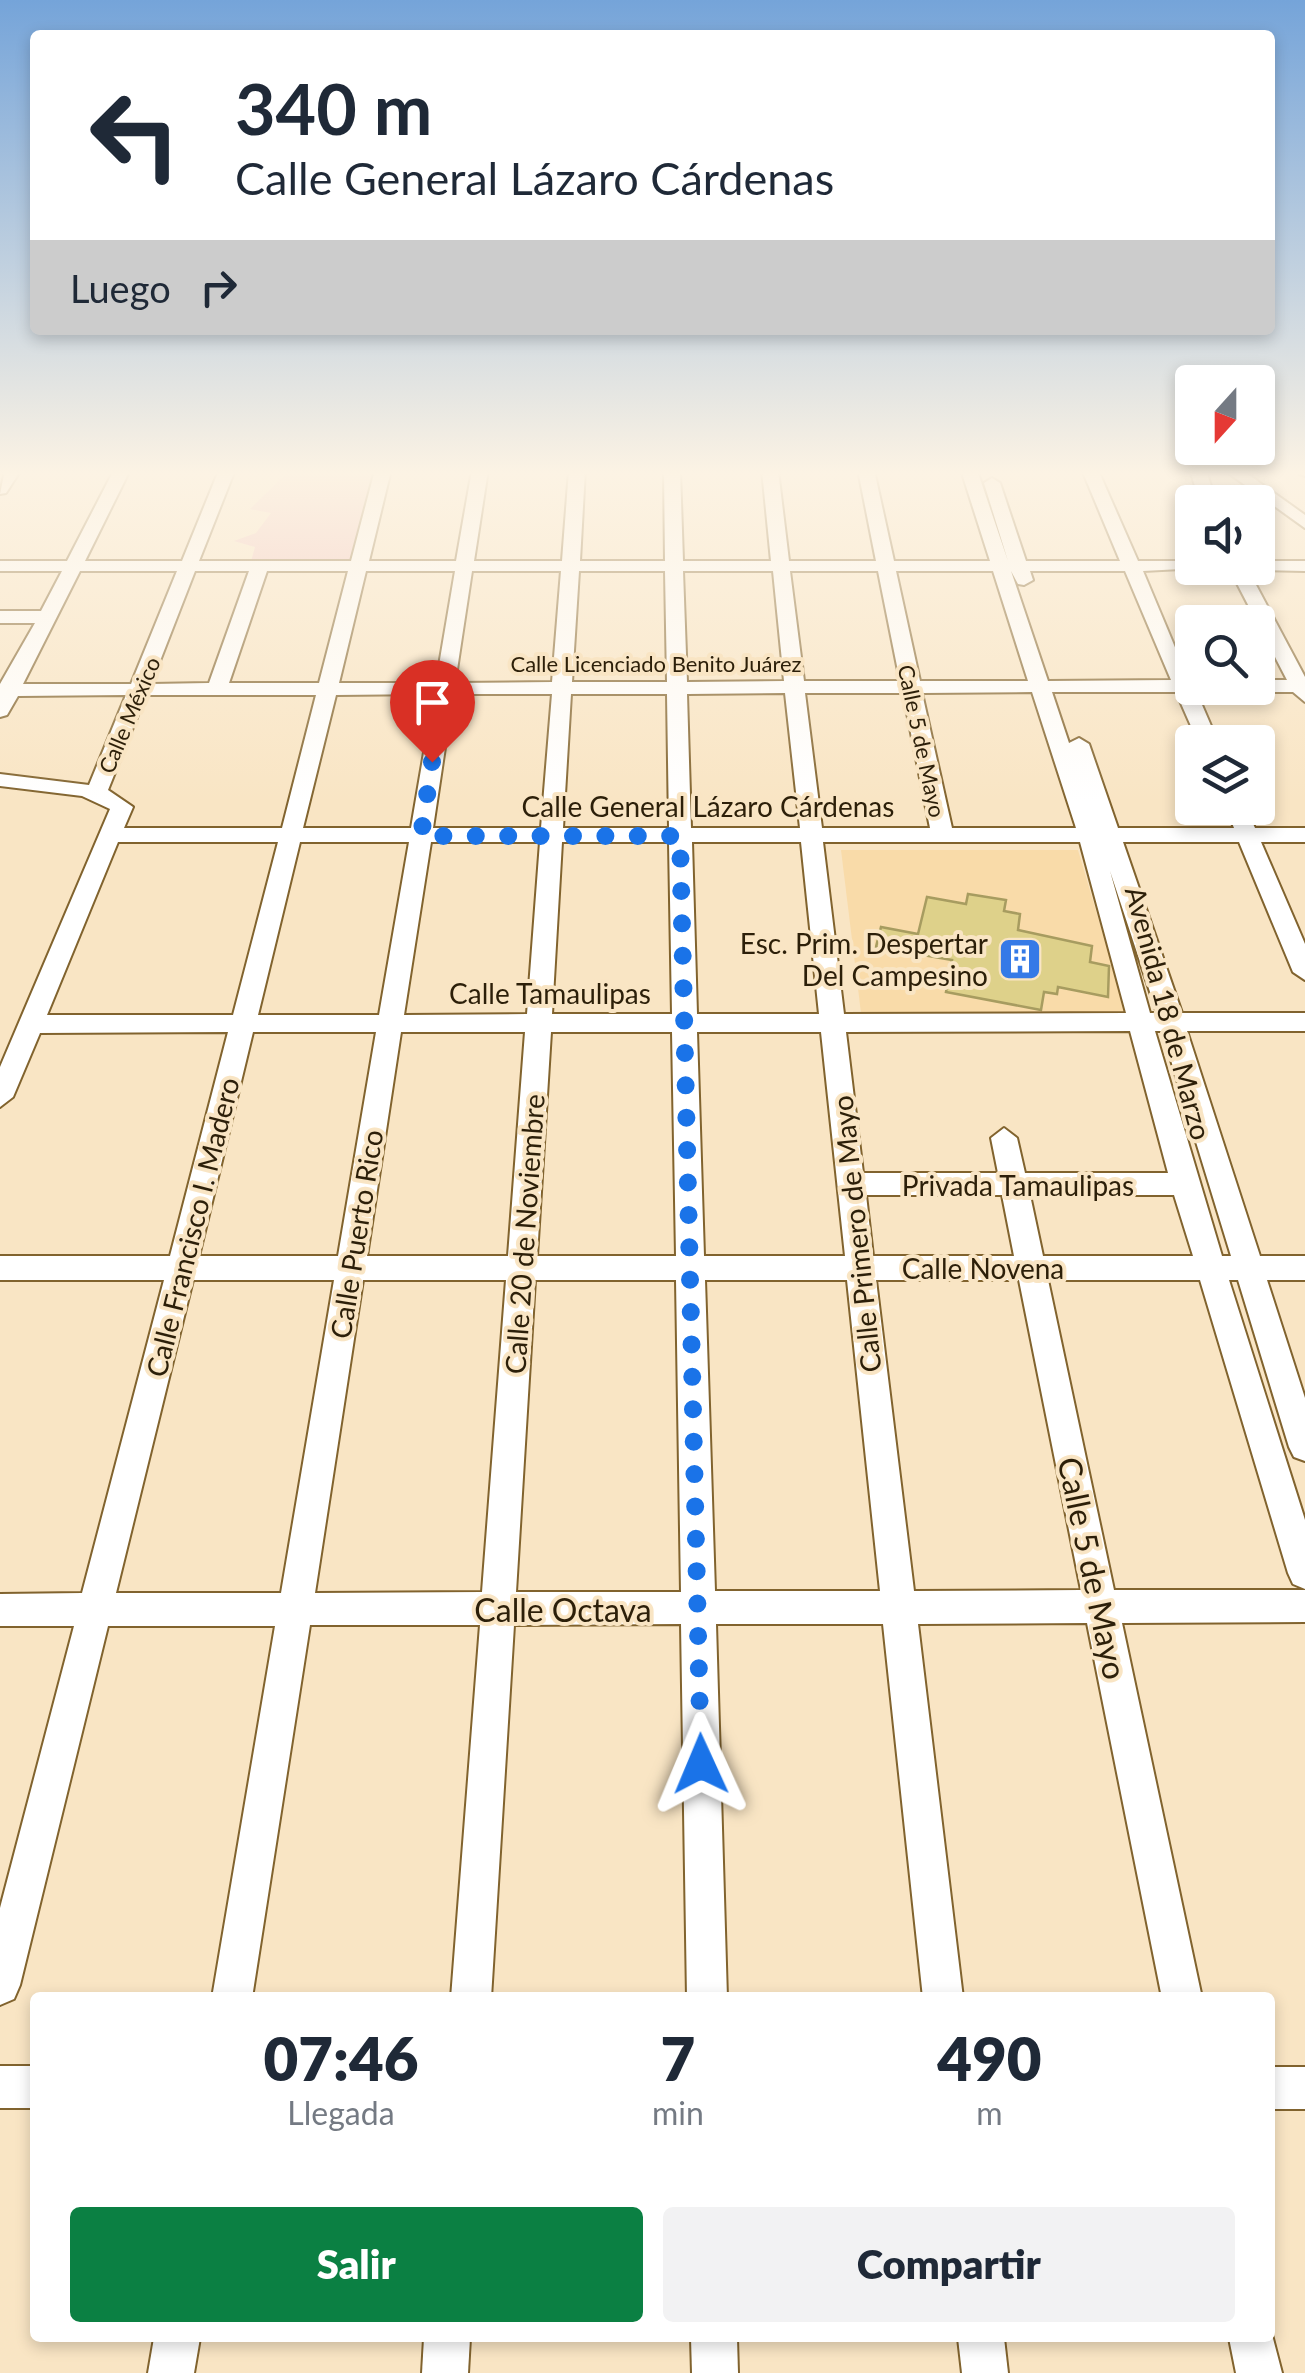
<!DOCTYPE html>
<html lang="es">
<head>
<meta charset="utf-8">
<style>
	body { margin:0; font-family:Lato,sans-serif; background:#f2f2f3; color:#1f2937; height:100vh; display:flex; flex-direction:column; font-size:38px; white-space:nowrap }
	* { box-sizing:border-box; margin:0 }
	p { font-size:32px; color:#747a83 }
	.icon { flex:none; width:55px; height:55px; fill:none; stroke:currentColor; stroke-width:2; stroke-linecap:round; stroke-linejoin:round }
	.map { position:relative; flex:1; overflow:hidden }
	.sheet { position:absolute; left:30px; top:1992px; width:1245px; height:350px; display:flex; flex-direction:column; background:#fff; border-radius:10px; box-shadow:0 5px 15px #0003 }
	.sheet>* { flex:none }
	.banner { position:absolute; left:30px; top:30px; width:1245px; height:305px; border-radius:10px; box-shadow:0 5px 15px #0003; background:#fff; color:#1f2937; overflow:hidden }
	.needle { width:65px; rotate:201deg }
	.buttons { position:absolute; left:1175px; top:365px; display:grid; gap:20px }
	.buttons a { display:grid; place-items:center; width:100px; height:100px; border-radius:10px; background:#fff; box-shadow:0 5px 15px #0003; font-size:50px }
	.pin { position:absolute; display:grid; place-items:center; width:85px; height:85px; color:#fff; margin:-102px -42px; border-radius:50% 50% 50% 0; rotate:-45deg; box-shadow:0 0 10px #0007 }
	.pin .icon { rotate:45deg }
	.me { position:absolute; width:110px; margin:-55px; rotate:359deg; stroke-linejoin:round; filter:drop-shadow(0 0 8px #0008) }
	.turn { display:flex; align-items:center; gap:35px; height:210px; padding:0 40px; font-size:45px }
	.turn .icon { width:130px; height:130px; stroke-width:2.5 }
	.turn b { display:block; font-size:70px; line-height:85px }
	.then { display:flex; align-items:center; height:95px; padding:0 40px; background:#0003; gap:20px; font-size:38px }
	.eta { display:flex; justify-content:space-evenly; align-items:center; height:170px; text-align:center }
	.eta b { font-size:60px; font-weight:800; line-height:70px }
	.primary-button { display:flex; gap:20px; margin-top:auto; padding:20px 40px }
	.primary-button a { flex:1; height:115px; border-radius:10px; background:#0b8043; color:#fff; font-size:40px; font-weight:800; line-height:115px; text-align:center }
	.primary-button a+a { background:#f2f2f3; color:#1f2937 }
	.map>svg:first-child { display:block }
	.built { fill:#f9dba9 }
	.green { fill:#f1c0bf }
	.building { fill:#ded18a; stroke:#a79c60; stroke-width:2.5 }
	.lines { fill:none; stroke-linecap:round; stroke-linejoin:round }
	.minor-casing { stroke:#81632e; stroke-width:4 }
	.minor { fill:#fff; fill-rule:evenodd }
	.route { stroke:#1a73e8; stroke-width:18; stroke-dasharray:0 32.4 }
	.labels { text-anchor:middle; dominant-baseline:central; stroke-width:8; stroke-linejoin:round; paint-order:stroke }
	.far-street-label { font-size:22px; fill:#2c1f09; stroke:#f9e5c4 }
	.street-label { font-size:28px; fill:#2c1f09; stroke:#f9e5c4 }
	.poi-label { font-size:28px; fill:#2c1f09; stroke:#f9e5c4; text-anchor:end }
	.near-street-label { font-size:32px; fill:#2c1f09; stroke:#f9e5c4 }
</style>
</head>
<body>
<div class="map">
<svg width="1305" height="2373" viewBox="0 0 1305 2373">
	<rect width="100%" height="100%" fill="#f9e5c4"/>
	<path class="built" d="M841,850H1078L1127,1016L861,1013Z"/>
	<path class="green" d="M285,475H378L357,564L250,565L255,547L234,541L256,533L271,513L250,509Z"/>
	<path class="building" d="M968,894L1006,900L1004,911L1020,914L1018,930L1092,946L1090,962L1109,966L1108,997L1058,987L1057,994L1044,992L1041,1010L946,992L952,960L876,947L881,927L918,934L927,897L966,904Z"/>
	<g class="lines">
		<g class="minor-casing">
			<g id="minor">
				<path d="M5,470H21L6,493L0,494Z"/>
				<path d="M114,470H130L85,561H182L219,470H235L199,561H351L375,470H391L369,561H456L472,470H488L474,561H562L569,470H585L580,561H665L664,470H680L683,561H771L762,470H778L789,561H876L858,470H874L894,561H990L961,470H977L1008,561L984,483L992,478L1000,483L1026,561H1120L1082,470H1098L1138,561H1192V568H1200L1143,571L1192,688H1201L1196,691L1218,742H1198L1176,692H1052L1069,743L1079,738L1089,744L1118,828H1234L1226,808H1246L1255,828H1305V842H1261L1305,944V980L1293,972L1239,842H1123L1182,1013H1305V1031H1187L1260,1256H1305V1280H1267L1305,1398V1461L1294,1457L1289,1447L1238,1280H1229L1305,1520V1589L1293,1584L1288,1573L1200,1280H1048L1114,1590H1305V1622L1122,1623L1202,1998H1162L1087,1623L918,1624L963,1998H923L883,1624H716L727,1998H687L681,1624L514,1625L491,1998H451L480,1625H310L252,1998H212L275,1626H108L20,1985L14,1999L0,2005V1908L74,1626H0V1594L82,1593L164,1280H0V1256H170L228,1032L40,1033L13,1097L0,1107V1067L110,809L82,796L0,786V774L89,785L126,695L18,696L7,715L0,717V684L35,623H0V611H41L62,571H0V561H67ZM80,571H177L131,684H23ZM195,571H249L209,683L151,684ZM267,571H348L319,683H229ZM366,571H455L436,683H339ZM472,571H561L552,682L455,683ZM579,571H665L667,682H572ZM683,571H773L784,681L687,682ZM790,571H878L900,681H804ZM896,571H993L1028,681H920ZM1011,571L1018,584L1024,585L1033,580L1030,571H1125L1171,680L1048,681ZM1032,692L1076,828H952L922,693ZM785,693L800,828H691L687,694ZM805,693H903L930,828H822ZM434,694L411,828H303L336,695ZM453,694H552L541,828H433ZM571,694H667L669,828H563ZM146,695H316L282,828H124L133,807L108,790ZM118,842H278L233,1015H47ZM300,842H409L379,1015H258ZM431,842H540L527,1014L404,1015ZM562,842H669L672,1014H552ZM692,842H801L819,1014H697ZM823,842H1080L1126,1013L844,1014ZM1110,871L1157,1013H1150ZM1130,1031L1168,1173H1025L1017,1138L1004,1128L991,1138L998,1173H863L846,1032ZM1155,1031H1162L1231,1256H1222ZM253,1032H376L338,1256H199ZM401,1032H525L508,1256H367ZM551,1032H672L676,1256H537ZM697,1032H821L845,1256H704ZM866,1195H1002L1014,1256H873ZM1030,1195H1174L1193,1256H1043ZM193,1280H334L281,1593H116ZM363,1280H506L482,1592L315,1593ZM535,1280H676L681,1592H516ZM705,1280H847L880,1591H715ZM876,1280H1019L1081,1590L914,1591Z"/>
				<path d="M1190,470H1206L1216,502H1200Z"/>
				<path d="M1224,470H1242L1305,515V528Z"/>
				<path d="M1297,470H1305V476L1299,474Z"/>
				<path d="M1258,561H1305V571L1252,570L1258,568Z"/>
				<path d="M1229,568H1247L1305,677V702L1293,692H1258L1249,688H1258V680H1287Z"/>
				<rect x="0" y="2066" width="35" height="42"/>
				<rect x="1270" y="2067" width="35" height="42"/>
				<path d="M1270,2327L1282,2373H1236L1229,2338H1270Z"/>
				<path d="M154,2338H200L194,2373H148Z"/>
				<path d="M424,2338H470L468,2373H422Z"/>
				<path d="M691,2338H737L738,2373H692Z"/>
				<path d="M958,2338H1004L1008,2373H962Z"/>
			</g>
		</g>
		<use href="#minor" class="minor"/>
	</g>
	<linearGradient id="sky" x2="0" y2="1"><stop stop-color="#75a4d9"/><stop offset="0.59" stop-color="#fcf3e4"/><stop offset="1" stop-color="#fcf3e4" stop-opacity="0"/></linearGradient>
	<rect width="1305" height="802" fill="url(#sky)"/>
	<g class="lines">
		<path class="route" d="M432,762L421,836H680L701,1764"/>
	</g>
	<defs>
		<g id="building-square" transform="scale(2.25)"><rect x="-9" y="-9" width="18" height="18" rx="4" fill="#357ae7" stroke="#f9e5c4"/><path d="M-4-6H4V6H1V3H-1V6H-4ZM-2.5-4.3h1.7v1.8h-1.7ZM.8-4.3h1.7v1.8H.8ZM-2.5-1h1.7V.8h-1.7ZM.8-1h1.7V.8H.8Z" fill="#fff"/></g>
	</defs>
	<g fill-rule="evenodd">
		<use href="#building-square" x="1020" y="959"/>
	</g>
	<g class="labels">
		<g class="far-street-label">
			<text x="656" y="663">Calle Licenciado Benito Juárez</text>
			<text transform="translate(129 715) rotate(-67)">Calle México</text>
			<text transform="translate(922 741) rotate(78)">Calle 5 de Mayo</text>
		</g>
		<g class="street-label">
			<text x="708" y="806">Calle General Lázaro Cárdenas</text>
			<text x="550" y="993">Calle Tamaulipas</text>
			<text transform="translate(1169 1013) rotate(75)">Avenida 18 de Marzo</text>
			<text x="1018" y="1185">Privada Tamaulipas</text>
			<text transform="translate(192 1227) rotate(-76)">Calle Francisco I. Madero</text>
			<text transform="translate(356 1234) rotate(-81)">Calle Puerto Rico</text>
			<text transform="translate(524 1234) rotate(-86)">Calle 20 de Noviembre</text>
			<text transform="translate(856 1234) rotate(-96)">Calle Primero de Mayo</text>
			<text x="983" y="1268">Calle Novena</text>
		</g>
		<g class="poi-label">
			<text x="988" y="943">Esc. Prim. Despertar<tspan x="988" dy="32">Del Campesino</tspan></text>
		</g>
		<g class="near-street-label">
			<text transform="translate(1093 1568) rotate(78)">Calle 5 de Mayo</text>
			<text x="563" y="1609">Calle Octava</text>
		</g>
	</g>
</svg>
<div class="buttons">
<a><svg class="needle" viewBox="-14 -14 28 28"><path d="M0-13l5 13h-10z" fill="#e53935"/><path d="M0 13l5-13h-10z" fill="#747a83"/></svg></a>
<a><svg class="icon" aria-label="sound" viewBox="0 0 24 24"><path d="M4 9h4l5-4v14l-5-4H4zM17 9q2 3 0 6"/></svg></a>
<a><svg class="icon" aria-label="search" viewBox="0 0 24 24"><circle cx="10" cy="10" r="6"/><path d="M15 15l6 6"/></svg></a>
<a><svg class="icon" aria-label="layers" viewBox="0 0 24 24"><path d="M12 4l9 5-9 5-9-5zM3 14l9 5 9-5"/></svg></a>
</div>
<div class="pin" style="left:432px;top:762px;background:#d93025"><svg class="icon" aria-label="arrive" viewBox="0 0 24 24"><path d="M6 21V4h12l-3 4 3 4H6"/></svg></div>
<svg class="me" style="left:701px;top:1764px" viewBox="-20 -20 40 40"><path d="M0-17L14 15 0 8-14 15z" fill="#1a73e8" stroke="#fff" stroke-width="4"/></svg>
<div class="banner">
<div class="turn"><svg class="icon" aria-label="left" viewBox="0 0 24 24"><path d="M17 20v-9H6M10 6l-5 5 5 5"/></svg><div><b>340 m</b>Calle General Lázaro Cárdenas</div></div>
<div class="then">Luego<svg class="icon" aria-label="right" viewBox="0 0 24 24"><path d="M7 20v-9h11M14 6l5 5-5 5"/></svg></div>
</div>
<section class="sheet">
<div class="eta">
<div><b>07:46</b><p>Llegada</p></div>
<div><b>7</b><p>min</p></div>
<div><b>490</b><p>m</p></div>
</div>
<div class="primary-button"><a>Salir</a><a>Compartir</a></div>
</section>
</div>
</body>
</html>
